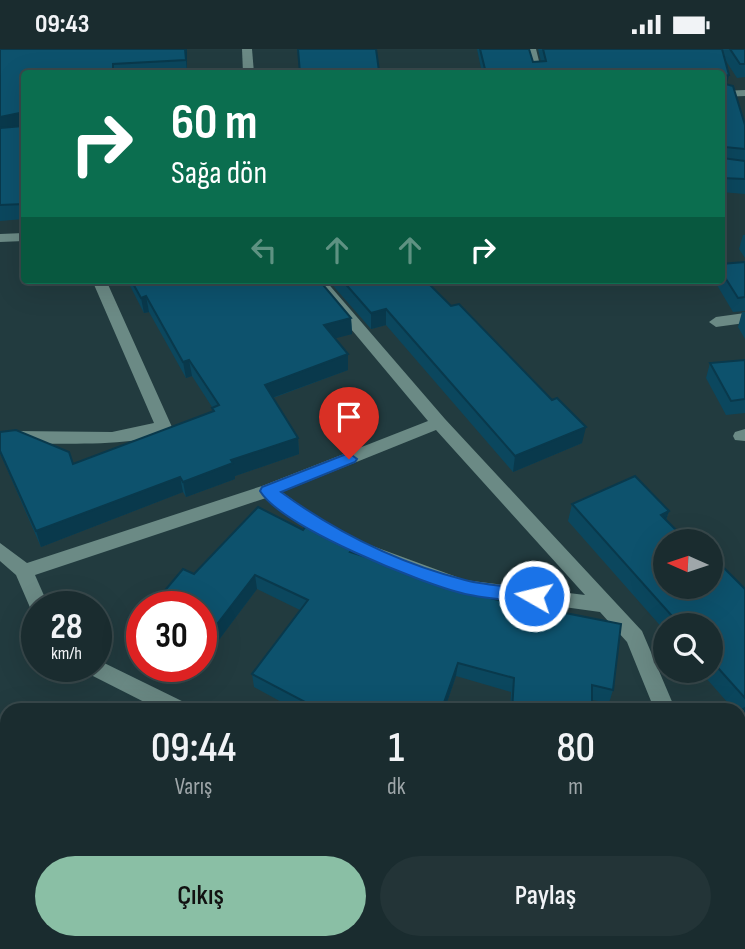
<!DOCTYPE html>
<html lang="tr">
<head>
<meta charset="utf-8">
<style>
	body { margin:0; font-family:"Sofia Sans Condensed",sans-serif; background:#233437; color:#f1f3f6; height:100vh; display:flex; flex-direction:column; font-size:26px; white-space:nowrap }
	* { box-sizing:border-box; margin:0 }
	p { font-size:23px; color:#9fa7aa }
	.icon { flex:none; width:38px; height:38px; fill:none; stroke:currentColor; stroke-width:2; stroke-linecap:round; stroke-linejoin:round }
	.map { position:relative; flex:1; overflow:hidden }
	.sheet { position:absolute; left:0px; top:654px; width:746px; height:247px; display:flex; flex-direction:column; background:#1a2c2f; border-radius:21px 21px 0 0; box-shadow:0 7px 28px #0002,0 0 0 2px #38484b }
	.sheet>* { flex:none }
	.guide { position:absolute; left:21px; top:21px; width:704px; height:214px; border-radius:7px; box-shadow:0 7px 28px #0002,0 0 0 2px #38484b; background:#0b6e4f; color:#fff; overflow:hidden }
	.needle { width:46px; rotate:273deg }
	.buttons { position:absolute; left:653px; top:480px; display:grid; gap:14px }
	.buttons a { display:grid; place-items:center; width:70px; height:70px; border-radius:50%; background:#1a2c2f; box-shadow:0 7px 28px #0002,0 0 0 2px #38484b; font-size:35px }
	.speed { position:absolute; left:21px; top:542px; display:flex; gap:14px; font-size:35px; font-weight:700; text-align:center }
	.speed>* { display:grid; place-content:center; width:91px; height:91px; border-radius:50%; background:#1a2c2f; box-shadow:0 7px 28px #0002,0 0 0 2px #38484b; line-height:1 }
	.speed small { font-size:18px; font-weight:400 }
	.speed .limit { border:10px solid #d22; background:#fff; color:#111 }
	.pin { position:absolute; display:grid; place-items:center; width:60px; height:60px; color:#fff; margin:-72px -30px; border-radius:50% 50% 50% 0; rotate:-45deg; box-shadow:0 0 7px #0007 }
	.pin .icon { rotate:45deg }
	.me { position:absolute; width:77px; margin:-38px; rotate:278deg; stroke-linejoin:round; filter:drop-shadow(0 0 5px #0008) }
	.turn { display:flex; align-items:center; gap:24px; height:147px; padding:0 35px; font-size:32px }
	.turn .icon { width:91px; height:91px; stroke-width:2.5 }
	.turn b { display:block; font-size:49px; line-height:60px }
	.lanes { display:flex; align-items:center; height:66px; padding:0 35px; background:#0003; justify-content:center; gap:35px; direction:ltr }
	.lanes .off { opacity:.35 }
	.eta { display:flex; justify-content:space-evenly; align-items:center; height:119px; text-align:center }
	.eta b { font-size:42px; font-weight:600; line-height:49px }
	.button { display:flex; gap:14px; margin-top:auto; padding:14px 35px }
	.button a { flex:1; height:80px; border-radius:42px; background:#8abfa5; color:#111; font-size:28px; font-weight:600; line-height:80px; text-align:center }
	.button a+a { background:#233437; color:#f1f3f6 }
	.status { display:flex; justify-content:space-between; align-items:center; height:49px; padding:0 35px; background:#1a2c2f; direction:ltr }
	.status svg { height:19px; fill:currentColor }
	.map>svg:first-child { display:block }
	.lines { fill:none; stroke-linecap:round; stroke-linejoin:round }
	.minor { fill:#6b8a85; fill-rule:evenodd }
	.wall { fill:#0b475e }
	.shaded-wall { fill:#09394c }
	.building { fill:#0d526d; stroke:#09394c; stroke-width:2 }
	.route { fill:#1a73e8; stroke:#114b97; stroke-width:2 }
</style>
</head>
<body>
<div class="status"><b>09:43</b><svg viewBox="0 0 49 12"><path d="M0 12V9h3v3zM5 12V6h3v6zM10 12V3h3v9zM15 12V0h3v12zM26 1h20v11H26zM47 4h2v5h-2z"/></svg></div>
<div class="map">
<svg width="745" height="900" viewBox="0 0 745 900">
	<rect width="100%" height="100%" fill="#223b3f"/>
	<g class="lines">
		<g class="minor">
			<path d="M242,0H252L254,24H243Z"/>
			<path d="M526,0H536L542,24H531Z"/>
			<path d="M745,41V47L721,48V42Z"/>
			<path d="M24,184V192L0,193V185Z"/>
			<path d="M92,231H106L172,378C156,400 43,394 14,394L0,398V386L14,382L112,383L154,374Z"/>
			<path d="M310,231H325L445,370L642,582L676,662H655L627,593L600,563L457,543L347,502L309,481L266,449L35,526L49,558H37V565L32,563L16,526L0,512V494L27,514L262,437L428,372ZM436,381L585,546L465,531L359,492L321,471L282,443Z"/>
			<path d="M745,264V274L716,278L709,273L716,268Z"/>
			<path d="M745,380V392L735,391L733,387L735,383Z"/>
			<path d="M96,610L190,656L193,662H162L87,624L84,618H96Z"/>
			<rect x="738" y="789" width="7" height="22"/>
		</g>
	</g>
	<g class="wall">
		<path d="M0,0H187V24H24V170L0,172Z"/>
		<path d="M376,0L379,24H299Z"/>
		<path d="M477,0H529L533,13H541L538,0H745V28L737,29L724,9L727,35L745,76V145L721,143V24H482Z"/>
		<path d="M743,186H745V209L739,200Z"/>
		<path d="M745,213V262L733,263L714,231H721V215Z"/>
		<path d="M127,231H319L351,269L352,285L335,289L348,321L273,349L298,389L299,405L235,427V430L186,448L183,443L41,498L0,404V383L73,415L213,363L212,358L192,327L186,329L149,263L144,264Z"/>
		<path d="M328,231H425L582,394L513,423L386,276L371,280Z"/>
		<path d="M742,263H745V290L738,278Z"/>
		<path d="M745,311V364L726,366L706,329L710,314Z"/>
		<path d="M572,455L669,462L666,471L716,522L745,540V710L738,702V662H735L699,621H710V576H665V582L568,472Z"/>
		<path d="M303,481L355,504L476,546L613,641L609,654L592,651V662H510L511,643L456,627L444,662H298L254,638L252,625L300,561L257,540L203,612H201V558L194,525Z"/>
	</g>
	<g class="shaded-wall">
		<path d="M185,0H187V24L186,11Z"/>
		<path d="M729,26L726,39L721,40L723,27Z"/>
		<path d="M20,64L24,79L0,84V68Z"/>
		<path d="M146,247L149,263L144,264L141,249Z"/>
		<path d="M386,260V276L371,280V264Z"/>
		<path d="M351,269L352,285L325,292L324,276Z"/>
		<path d="M348,305V321L266,351L265,336Z"/>
		<path d="M189,311L192,327L186,329L183,313Z"/>
		<path d="M586,378L582,394L513,423L515,407Z"/>
		<path d="M298,389L299,405L235,427V430L186,448L183,433L231,411Z"/>
		<path d="M180,428L183,443L41,498L36,482Z"/>
		<path d="M669,462L663,479L661,466Z"/>
		<path d="M255,526L257,540L203,612L201,596Z"/>
		<path d="M458,614L456,627L444,662H441Z"/>
	</g>
	<g class="building">
		<path d="M0,0H185L186,11L113,15V24H24V155L0,156V79L22,77L20,64L0,68Z"/>
		<path d="M298,0H376L379,22L351,23V24H300Z"/>
		<path d="M480,0H529L533,13L546,12L543,0H722L729,26L723,27L722,34L733,37L745,76V100L725,98L722,109L745,112V130L721,129V24H485V20Z"/>
		<path d="M730,0H745V15H740Z"/>
		<path d="M745,213V248L738,249L721,222V215Z"/>
		<path d="M131,231H319L351,269L324,276L348,305L265,336L298,389L231,411L233,414L183,433L180,428L36,482L0,402V383L16,381L69,403L73,415L214,362L212,359L219,356L189,311L183,313L146,247L141,249Z"/>
		<path d="M342,231H425L451,257L459,255L552,351L557,349L586,378L515,407L386,260L371,264Z"/>
		<path d="M745,311V350L731,352L710,314Z"/>
		<path d="M635,427L669,462L661,466L687,492H665V537H710V516L716,522L723,518L745,540V649L710,610V576H680L572,455Z"/>
		<path d="M258,458L303,481L307,476L355,497L350,503L477,542L475,545L559,567L560,563L621,575L613,641L592,636V662H512L514,629L458,614L441,662H322L252,625L308,551L255,526L201,596V558H151L183,520L194,525Z"/>
		<path d="M745,659V685L738,678V663Z"/>
		<path d="M460,894H580L577,900H457Z"/>
	</g>
	<path class="route" d="M349,404L357,410L355,413L281,443C336,483 398,514 465,531C487,537 512,537 534,540L543,547L541,552L534,554C512,551 487,550 465,545C422,535 282,478 260,442L262,438Z"/>
</svg>
<div class="buttons">
<a><svg class="needle" viewBox="-14 -14 28 28"><path d="M0-13l5 13h-10z" fill="#e53935"/><path d="M0 13l5-13h-10z" fill="#9fa7aa"/></svg></a>
<a><svg class="icon" aria-label="search" viewBox="0 0 24 24"><circle cx="10" cy="10" r="6"/><path d="M15 15l6 6"/></svg></a>
</div>
<div class="speed"><div>28<small>km/h</small></div><div class="limit">30</div></div>
<div class="pin" style="left:349px;top:410px;background:#d93025"><svg class="icon" aria-label="arrive" viewBox="0 0 24 24"><path d="M6 21V4h12l-3 4 3 4H6"/></svg></div>
<svg class="me" style="left:534px;top:547px" viewBox="-20 -20 40 40"><circle r="17" fill="#1a73e8" stroke="#fff" stroke-width="3"/><path d="M0-11L8 9 0 5-8 9z" fill="#fff"/></svg>
<div class="guide">
<div class="turn"><svg class="icon" aria-label="right" viewBox="0 0 24 24"><path d="M7 20v-9h11M14 6l5 5-5 5"/></svg><div><b>60 m</b>Sağa dön</div></div>
<div class="lanes"><svg class="icon off" aria-label="left" viewBox="0 0 24 24"><path d="M17 20v-9H6M10 6l-5 5 5 5"/></svg><svg class="icon off" aria-label="ahead" viewBox="0 0 24 24"><path d="M12 20V5M6 11l6-6 6 6"/></svg><svg class="icon off" aria-label="ahead" viewBox="0 0 24 24"><path d="M12 20V5M6 11l6-6 6 6"/></svg><svg class="icon" aria-label="right" viewBox="0 0 24 24"><path d="M7 20v-9h11M14 6l5 5-5 5"/></svg></div>
</div>
<section class="sheet">
<div class="eta">
<div><b>09:44</b><p>Varış</p></div>
<div><b>1</b><p>dk</p></div>
<div><b>80</b><p>m</p></div>
</div>
<div class="button"><a>Çıkış</a><a>Paylaş</a></div>
</section>
</div>
</body>
</html>
